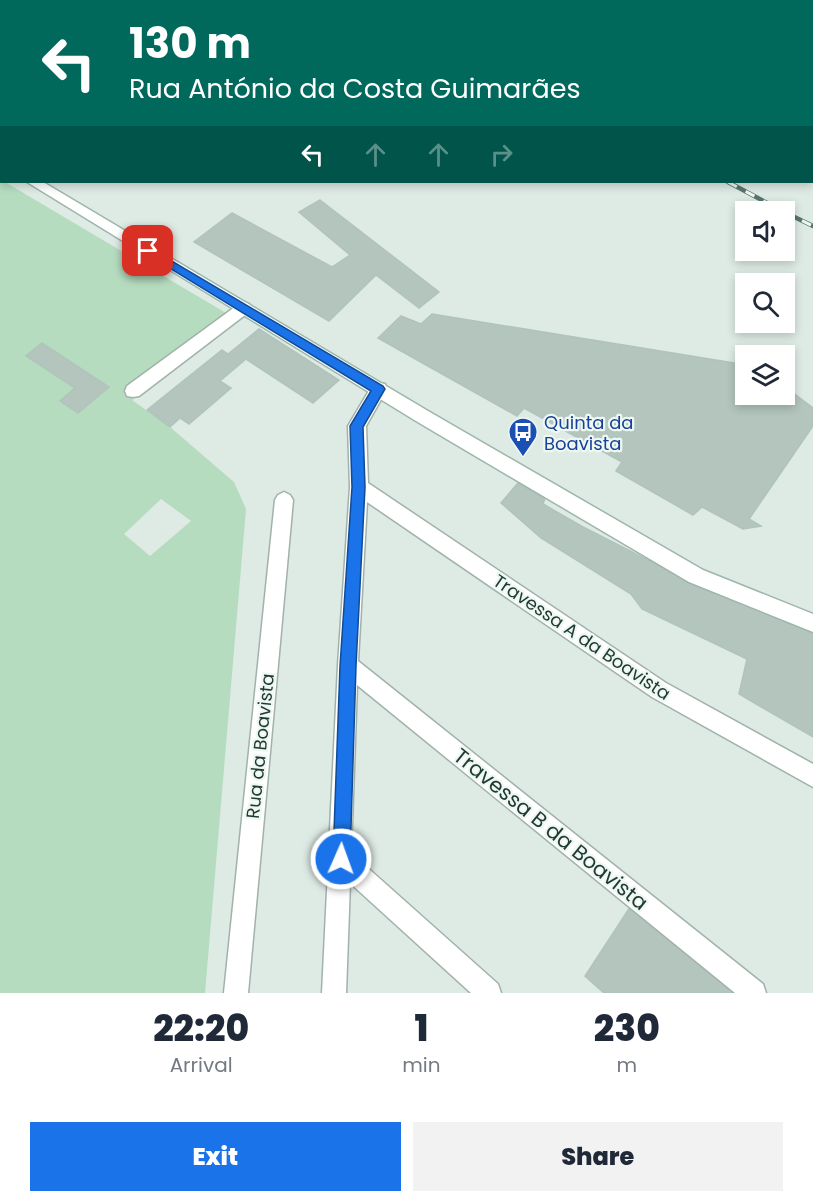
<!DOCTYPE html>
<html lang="en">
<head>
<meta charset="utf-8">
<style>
	body { margin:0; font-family:Poppins,sans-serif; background:#f2f2f3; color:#1f2937; height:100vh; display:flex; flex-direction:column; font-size:22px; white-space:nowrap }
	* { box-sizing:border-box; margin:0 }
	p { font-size:20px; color:#747a83 }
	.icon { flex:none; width:33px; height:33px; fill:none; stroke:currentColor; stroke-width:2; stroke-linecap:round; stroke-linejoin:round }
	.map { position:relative; height:993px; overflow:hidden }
	.side { display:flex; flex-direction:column; background:#fff; flex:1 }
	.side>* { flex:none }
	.top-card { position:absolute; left:0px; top:0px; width:813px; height:183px; box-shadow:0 3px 9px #0003; background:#00695c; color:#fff; overflow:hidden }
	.buttons { position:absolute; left:735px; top:201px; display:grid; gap:12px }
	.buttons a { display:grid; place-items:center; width:60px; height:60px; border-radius:0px; background:#fff; box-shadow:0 3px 9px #0003; font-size:30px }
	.pin { position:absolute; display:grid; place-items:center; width:51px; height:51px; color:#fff; margin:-26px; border-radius:12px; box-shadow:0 3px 9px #0006 }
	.me { position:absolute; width:66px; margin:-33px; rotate:2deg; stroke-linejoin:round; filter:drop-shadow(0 0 4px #0008) }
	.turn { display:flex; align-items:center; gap:21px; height:126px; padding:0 30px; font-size:27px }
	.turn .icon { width:78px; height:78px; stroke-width:2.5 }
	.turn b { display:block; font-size:42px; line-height:51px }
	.lanes { display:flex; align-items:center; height:57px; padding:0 30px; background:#0003; justify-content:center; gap:30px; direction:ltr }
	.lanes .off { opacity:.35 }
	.eta { display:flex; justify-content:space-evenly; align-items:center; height:102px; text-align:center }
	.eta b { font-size:36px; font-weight:800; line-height:42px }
	.cta { display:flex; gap:12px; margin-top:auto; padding:12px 30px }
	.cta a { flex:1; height:69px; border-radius:0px; background:#1a73e8; color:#fff; font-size:24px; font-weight:800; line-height:69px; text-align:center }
	.cta a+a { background:#f2f2f3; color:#1f2937 }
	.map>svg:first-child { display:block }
	.green { fill:#b6dcbf; fill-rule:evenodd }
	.building { fill:#b3c5bd; stroke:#b0c4bb; stroke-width:1.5 }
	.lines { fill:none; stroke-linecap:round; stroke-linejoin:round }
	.lane-casing { stroke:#a1b2ab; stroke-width:3 }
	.street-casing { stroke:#a1b2ab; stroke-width:3 }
	.secondary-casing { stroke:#9db6ac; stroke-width:3 }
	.primary-casing { stroke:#bcc4c2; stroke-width:3 }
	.highway-casing { stroke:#bcc4c2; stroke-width:3 }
	.lane { fill:#fff; fill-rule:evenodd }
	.street { fill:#fff; fill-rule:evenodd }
	.secondary { fill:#fff; fill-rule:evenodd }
	.primary { fill:#61a18f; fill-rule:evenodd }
	.highway { fill:#2a6758; fill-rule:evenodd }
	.rail-casing { stroke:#59766d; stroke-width:4.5 }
	.rail { stroke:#eef7f2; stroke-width:3; stroke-dasharray:10; stroke-linecap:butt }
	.route { fill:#1a73e8; stroke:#114b97; stroke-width:1.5 }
	.labels { text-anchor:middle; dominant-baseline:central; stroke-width:4.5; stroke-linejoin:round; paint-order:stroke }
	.transit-label { font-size:18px; fill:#164399; stroke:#eef7f2; text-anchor:start }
	.street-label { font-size:18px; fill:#1f3a32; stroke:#eef7f2 }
	.near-street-label { font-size:21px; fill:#1f3a32; stroke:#eef7f2 }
</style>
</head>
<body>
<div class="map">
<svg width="813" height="993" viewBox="0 0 813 993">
	<rect width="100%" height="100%" fill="#deeae4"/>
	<path class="green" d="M0,178L2,182H5L236,319L132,400L170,427L234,482L246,509L205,993H0ZM161,499L191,521L150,556L124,534Z"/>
	<g class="building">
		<path d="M320,200L439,292L419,308L376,275L329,321L194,242L232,213L332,267L350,255L299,212Z"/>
		<path d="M432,314L746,365V394H784V386L813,408V426L749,519L761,526L743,529L702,507L693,515L616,471L622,462L524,408L517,416L378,338L401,316L421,324Z"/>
		<path d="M259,329L339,380L313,403L246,359L220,381L231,388L189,424L180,418L170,427L147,410L222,350L228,354Z"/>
		<path d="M42,343L109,387L78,413L60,401L75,388L26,356Z"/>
		<path d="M518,483L545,498L543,504L583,527L695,584L813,633V737L739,694L747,659L642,609L631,594L541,538L501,503Z"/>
		<path d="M632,904L739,993H604L585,976Z"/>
	</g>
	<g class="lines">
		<g class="lane-casing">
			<g id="lane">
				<path d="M519,0H527L528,2H520Z"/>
				<path d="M812,141L813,142V152L812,151Z"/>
			</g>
		</g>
		<g class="street-casing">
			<g id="street">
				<rect x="812" y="24" width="1" height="7"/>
				<path d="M244,302L249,304L252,308L249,312L139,396L133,397L127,396L125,391L127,386L239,304Z"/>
				<path d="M379,383L385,384L387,389L366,426L368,483L666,683L813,764V787L652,697L367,502L358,661L763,984L766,993H735L357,685L351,853L498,984L501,993H471L350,883L346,993H322L338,665L350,487L348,426L373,384Z"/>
				<path d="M284,492L290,495L293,500L248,993H224L275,500L278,495Z"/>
			</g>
		</g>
		<g class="secondary-casing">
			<g id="secondary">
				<rect x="0" y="157" width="2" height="9"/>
				<path d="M27,182H43L428,411L703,570L813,614V632L689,582L416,421Z"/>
			</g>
		</g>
		<g class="primary-casing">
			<g id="primary">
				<path d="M542,0H555L556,2H543Z"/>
				<path d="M559,0H572L573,2H560Z"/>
				<rect x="812" y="147" width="1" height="9"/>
			</g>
		</g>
		<g class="highway-casing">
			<rect id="highway" x="812" y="160" width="1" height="9"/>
		</g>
		<use href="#lane" class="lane"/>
		<use href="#street" class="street"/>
		<use href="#secondary" class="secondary"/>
		<use href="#primary" class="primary"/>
		<use href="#highway" class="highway"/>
		<g class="rail-casing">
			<g id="rail">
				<path d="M407,0L410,2"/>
				<path d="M728,182L784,212"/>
				<path d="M784,212L813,226"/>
			</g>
		</g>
		<use href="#rail" class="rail"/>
	</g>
	<path class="route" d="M148,247L383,386L385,389L363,427L365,487L356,666L350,859L347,865L341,868L335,865L333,859L340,666L352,487L350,426L371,391L145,253V248Z"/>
	<defs>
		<g id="bus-pin" transform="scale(1.5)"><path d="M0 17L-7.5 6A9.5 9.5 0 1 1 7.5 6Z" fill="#1a4fb4" stroke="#eef7f2"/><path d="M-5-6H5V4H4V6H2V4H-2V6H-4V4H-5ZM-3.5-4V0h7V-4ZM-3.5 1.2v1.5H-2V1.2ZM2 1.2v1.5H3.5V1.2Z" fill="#fff"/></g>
	</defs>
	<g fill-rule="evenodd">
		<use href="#bus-pin" x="523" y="432"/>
	</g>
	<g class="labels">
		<g class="transit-label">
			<text x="544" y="422">Quinta da<tspan x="544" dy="21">Boavista</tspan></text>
		</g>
		<g class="street-label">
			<text transform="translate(582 637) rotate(34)">Travessa A da Boavista</text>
			<text transform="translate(260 746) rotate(-84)">Rua da Boavista</text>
		</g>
		<g class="near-street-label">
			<text transform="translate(551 829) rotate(39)">Travessa B da Boavista</text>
		</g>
	</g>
</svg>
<div class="buttons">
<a><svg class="icon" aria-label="sound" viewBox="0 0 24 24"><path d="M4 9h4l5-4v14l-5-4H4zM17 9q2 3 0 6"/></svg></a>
<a><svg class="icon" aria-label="search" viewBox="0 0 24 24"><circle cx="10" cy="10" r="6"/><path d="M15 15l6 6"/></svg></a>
<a><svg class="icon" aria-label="layers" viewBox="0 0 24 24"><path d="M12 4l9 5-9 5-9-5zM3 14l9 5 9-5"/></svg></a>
</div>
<div class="pin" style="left:148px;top:251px;background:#d93025"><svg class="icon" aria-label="arrive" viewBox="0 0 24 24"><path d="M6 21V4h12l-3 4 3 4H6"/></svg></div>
<svg class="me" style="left:341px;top:859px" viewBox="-20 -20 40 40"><circle r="17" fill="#1a73e8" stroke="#fff" stroke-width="3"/><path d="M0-11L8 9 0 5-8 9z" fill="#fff"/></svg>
<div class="top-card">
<div class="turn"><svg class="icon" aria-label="left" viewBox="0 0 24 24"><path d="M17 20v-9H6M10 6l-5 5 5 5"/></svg><div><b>130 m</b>Rua António da Costa Guimarães</div></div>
<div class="lanes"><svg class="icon" aria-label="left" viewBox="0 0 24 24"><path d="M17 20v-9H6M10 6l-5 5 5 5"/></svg><svg class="icon off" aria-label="ahead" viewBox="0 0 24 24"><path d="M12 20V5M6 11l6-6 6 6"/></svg><svg class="icon off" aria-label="ahead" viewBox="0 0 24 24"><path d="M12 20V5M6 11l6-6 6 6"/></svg><svg class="icon off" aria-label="right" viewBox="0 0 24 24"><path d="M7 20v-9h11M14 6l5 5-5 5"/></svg></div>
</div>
</div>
<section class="side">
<div class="eta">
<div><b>22:20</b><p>Arrival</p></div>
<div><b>1</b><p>min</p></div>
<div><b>230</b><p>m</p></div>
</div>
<div class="cta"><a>Exit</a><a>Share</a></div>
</section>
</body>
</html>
